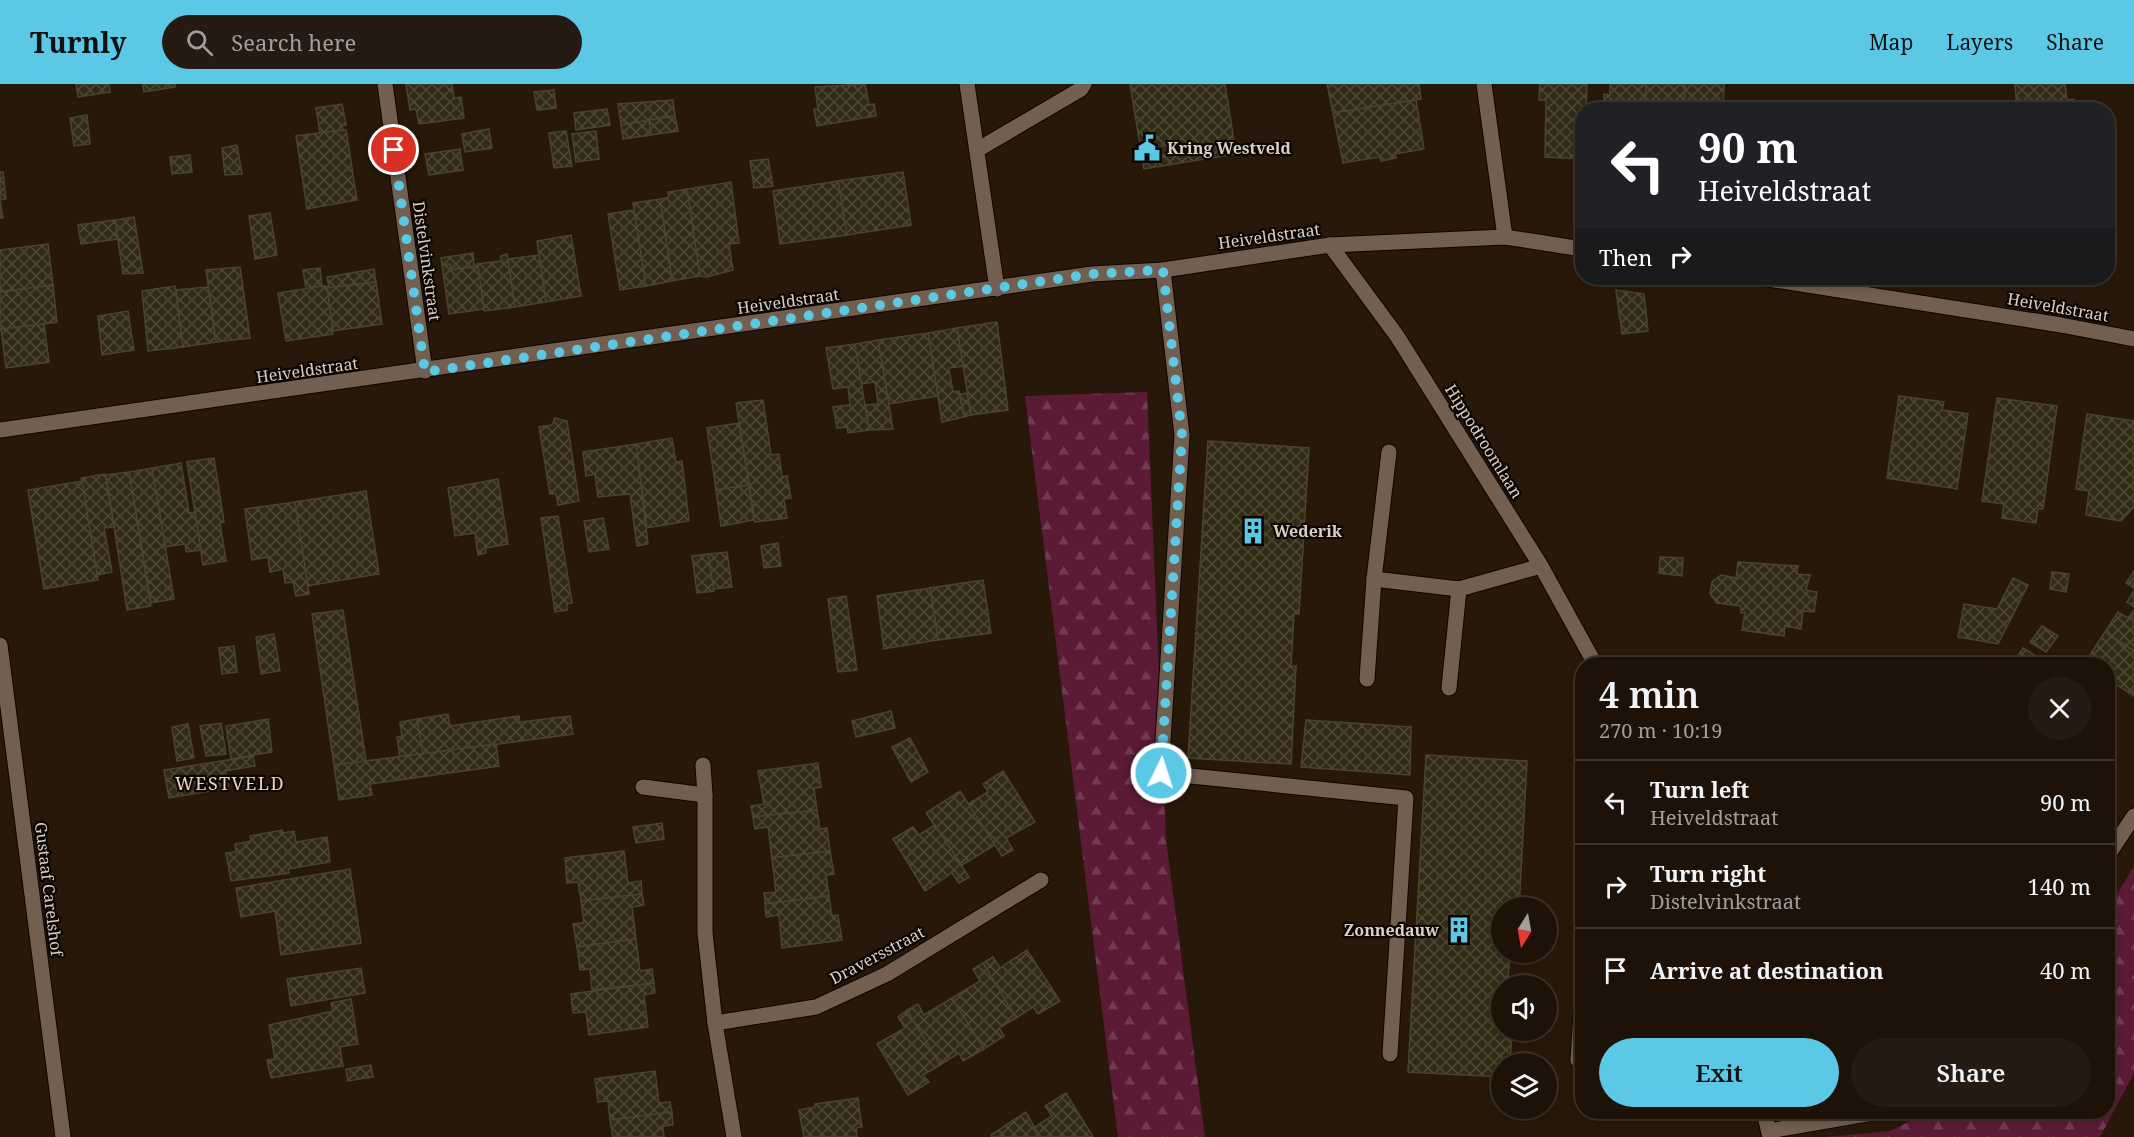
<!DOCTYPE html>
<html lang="en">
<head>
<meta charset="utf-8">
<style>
	body { margin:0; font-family:"Noto Serif",serif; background:#261b12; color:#f1f3f6; height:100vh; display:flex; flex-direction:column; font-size:22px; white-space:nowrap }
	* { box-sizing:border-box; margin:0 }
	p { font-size:20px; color:#a19e9c }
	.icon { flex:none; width:33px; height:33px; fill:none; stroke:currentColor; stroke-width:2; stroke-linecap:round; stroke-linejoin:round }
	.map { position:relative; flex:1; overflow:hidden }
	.side { position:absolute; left:1575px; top:573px; width:540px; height:462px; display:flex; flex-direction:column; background:#1e1208; border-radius:24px; box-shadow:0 3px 9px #0003,0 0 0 2px #3c3229 }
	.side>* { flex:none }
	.banner { position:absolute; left:1575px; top:18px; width:540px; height:183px; border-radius:24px; box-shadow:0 3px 9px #0003,0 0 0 2px #3c3229; background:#202124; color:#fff; overflow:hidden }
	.needle { width:39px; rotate:191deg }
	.fabs { position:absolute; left:1491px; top:813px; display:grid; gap:12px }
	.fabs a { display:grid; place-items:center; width:66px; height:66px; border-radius:50%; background:#1e1208; box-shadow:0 3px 9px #0003,0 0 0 2px #3c3229; font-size:30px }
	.pin { position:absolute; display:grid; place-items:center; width:51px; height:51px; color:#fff; margin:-26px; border:3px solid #fff; border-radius:50%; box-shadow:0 2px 6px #0007 }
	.me { position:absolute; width:66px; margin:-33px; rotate:4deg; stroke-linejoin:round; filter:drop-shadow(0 0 4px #0008) }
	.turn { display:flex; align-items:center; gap:21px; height:126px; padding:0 24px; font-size:27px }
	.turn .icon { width:78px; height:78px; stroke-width:2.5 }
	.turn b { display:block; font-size:42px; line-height:51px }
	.then { display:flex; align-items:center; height:57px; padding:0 24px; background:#0003; gap:12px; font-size:22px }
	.round { display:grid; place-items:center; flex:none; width:63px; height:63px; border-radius:32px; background:#261b12 }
	.summary { display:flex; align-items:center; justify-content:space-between; height:102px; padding:0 24px }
	h1 { font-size:36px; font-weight:600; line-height:45px }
	.action { display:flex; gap:12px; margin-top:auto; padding:12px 24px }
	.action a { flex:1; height:69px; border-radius:36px; background:#5bc8e6; color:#111; font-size:24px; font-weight:600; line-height:69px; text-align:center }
	.action a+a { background:#261b12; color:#f1f3f6 }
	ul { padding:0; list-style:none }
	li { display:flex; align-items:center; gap:18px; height:84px; padding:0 24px; border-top:2px solid #3c3229 }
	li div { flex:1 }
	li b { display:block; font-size:22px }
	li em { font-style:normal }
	header { display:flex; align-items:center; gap:36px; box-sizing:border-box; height:84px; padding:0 30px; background:#5bc8e6; color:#111 }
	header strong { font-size:28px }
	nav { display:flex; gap:33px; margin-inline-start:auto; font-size:21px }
	.search { width:420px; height:54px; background:#261b12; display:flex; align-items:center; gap:15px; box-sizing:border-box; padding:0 21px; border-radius:33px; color:#a19e9c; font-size:22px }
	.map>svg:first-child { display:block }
	.forest { fill:url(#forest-firs) }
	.building { fill:url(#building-cross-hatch); stroke:#4a442e; stroke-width:1.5 }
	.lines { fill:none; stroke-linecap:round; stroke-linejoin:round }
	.service-casing { stroke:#100400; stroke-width:17 }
	.minor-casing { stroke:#100400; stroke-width:17 }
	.service { stroke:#725f4f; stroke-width:15 }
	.minor { stroke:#725f4f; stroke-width:15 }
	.route { stroke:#5bc8e6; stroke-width:10; stroke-dasharray:0 18 }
	.labels { text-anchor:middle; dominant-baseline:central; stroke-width:4.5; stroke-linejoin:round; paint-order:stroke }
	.poi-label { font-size:16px; font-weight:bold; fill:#dacfc6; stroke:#0c0602; text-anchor:start }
	.street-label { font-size:16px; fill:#dacfc6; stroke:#0c0602 }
	.neighbourhood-label { font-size:18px; letter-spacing:1.5px; fill:#ead3c1; stroke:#0c0602 }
</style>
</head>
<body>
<header>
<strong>Turnly</strong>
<div class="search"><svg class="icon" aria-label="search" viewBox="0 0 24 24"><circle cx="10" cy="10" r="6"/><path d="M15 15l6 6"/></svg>Search here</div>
<nav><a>Map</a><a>Layers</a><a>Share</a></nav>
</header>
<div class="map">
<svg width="2134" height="1053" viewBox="0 0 2134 1053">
	<defs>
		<pattern id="forest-firs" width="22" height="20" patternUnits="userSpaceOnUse" patternTransform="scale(1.5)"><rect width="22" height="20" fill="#5b1a36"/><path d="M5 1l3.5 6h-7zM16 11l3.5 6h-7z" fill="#723a52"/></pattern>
		<pattern id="building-cross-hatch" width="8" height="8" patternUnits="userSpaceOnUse" patternTransform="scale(1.5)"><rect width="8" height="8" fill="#312b16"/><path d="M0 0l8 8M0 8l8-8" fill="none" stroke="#4e4936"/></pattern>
	</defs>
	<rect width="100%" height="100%" fill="#28180a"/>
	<g class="forest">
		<path d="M1147,308L1166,756L1205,1053H1118L1025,312Z"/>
		<path d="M2134,782V989L2100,1053H1826L1890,1047L1928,1028H2108V825Z"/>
	</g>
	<g class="building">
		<path d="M76,0H109L110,8L78,13Z"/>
		<path d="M143,0H175V3L144,8Z"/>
		<path d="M406,0H452L454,14L461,13L464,34L419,40L416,25L410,26Z"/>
		<path d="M865,0L869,21L874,20L876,32L817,42L814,25H818L815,3Z"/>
		<path d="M1130,0H1225L1236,70L1144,85Z"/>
		<path d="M1327,0H1419L1421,15L1333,29Z"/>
		<path d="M1540,0H1587L1586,26H1582V75L1545,73L1546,16H1539Z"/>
		<path d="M1610,0H1646L1645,26H1604V10L1610,11Z"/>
		<path d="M1646,0H1685L1684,26H1645Z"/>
		<path d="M1685,0H1724L1723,26H1684Z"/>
		<path d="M2015,0H2065L2067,16L2074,15L2075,26H2017Z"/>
		<path d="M554,6L556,24L537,26L534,8Z"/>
		<path d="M673,16L675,32L621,41L618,20Z"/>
		<path d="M1416,16L1424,65L1395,70L1396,74L1381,77L1380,73L1343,79L1333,29Z"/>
		<path d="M342,20L346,41H342L343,46L320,49L316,24Z"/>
		<path d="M1975,20L1977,26H1956V25Z"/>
		<path d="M607,25L610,41L576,46L574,29Z"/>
		<path d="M87,31L90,60L74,62L70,34Z"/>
		<path d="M675,32L678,47L651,51L649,36Z"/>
		<path d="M649,36L651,51L623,55L621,41Z"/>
		<path d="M489,45L492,64L465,68L462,50Z"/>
		<path d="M343,46H346L357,116L307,125L296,52Z"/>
		<path d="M566,47L572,82L554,84L549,49Z"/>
		<path d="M596,47L599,75L576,78L572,50Z"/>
		<path d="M237,61L242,90L225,91L222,64Z"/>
		<path d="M460,65L463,86L429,91L425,70Z"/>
		<path d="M190,71L192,88L172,90L170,73Z"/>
		<path d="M768,75L773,102L754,104L750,77Z"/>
		<path d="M0,88H3L6,115L0,116L3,134H0Z"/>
		<path d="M903,88L911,141L847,151L838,97Z"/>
		<path d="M2108,90L2113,136H2108Z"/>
		<path d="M838,97L847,151L780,160L773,107Z"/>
		<path d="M731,98L739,159L729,160L733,186L707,193L700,192L687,105Z"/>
		<path d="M687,105L700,192L672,197L660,115L669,113L668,108Z"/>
		<path d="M660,115L672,197L646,202L633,119Z"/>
		<path d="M634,126L646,202L620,206L608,130Z"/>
		<path d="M270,129L277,171L255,175L249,132Z"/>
		<path d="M134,133L143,189L123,190L115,136Z"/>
		<path d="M115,136L118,155L81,160L78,141Z"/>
		<path d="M571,151L581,212L546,218L537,157Z"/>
		<path d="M48,160L53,201L0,208V166Z"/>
		<path d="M473,169L474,181L478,182L451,186L450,180L442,181L441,174Z"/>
		<path d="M507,170L515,223L484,227L477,180L501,177V172Z"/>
		<path d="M539,171L546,218L515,223L508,175Z"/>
		<path d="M450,180L451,186L478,182L484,225L449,230L442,181Z"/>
		<path d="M240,183L250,254L216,258L206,186Z"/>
		<path d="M320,184L322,202L306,205L303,186Z"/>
		<path d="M374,185L376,198L329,204L327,193Z"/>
		<path d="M376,198L382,240L333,247L327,204Z"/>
		<path d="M53,201L57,238L0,246V208Z"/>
		<path d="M175,202L183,263L148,267L142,207Z"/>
		<path d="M322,202H327L333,250L286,257L278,209Z"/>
		<path d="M208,203L216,258L183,263L176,206Z"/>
		<path d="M1616,206L1644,210L1648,247L1622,250Z"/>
		<path d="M128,227L134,266L102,271L98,232Z"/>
		<path d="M997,238L1008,326L971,331L957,244Z"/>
		<path d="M44,240L49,278L6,284L1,245Z"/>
		<path d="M957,244L963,282L949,284L953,308L959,307L964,333L942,338L928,249Z"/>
		<path d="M928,249L938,312L889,320L878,256Z"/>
		<path d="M878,256L893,345L869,346L865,321L878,320L875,298L861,300L855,260Z"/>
		<path d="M855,260L869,346L848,349L847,343L837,344L833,323L850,321L848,303L833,305L826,264Z"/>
		<path d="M967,309L971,331L964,333L960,310Z"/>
		<path d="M1899,312L1944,318L1942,326L1968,330L1957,405L1887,394Z"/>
		<path d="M1997,314L2057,322L2043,425H2038L2036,439L2002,434L2004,420L1982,417Z"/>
		<path d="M763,316L771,371L779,370L782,393L787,392L791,414L784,415L787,434L755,438L736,319Z"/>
		<path d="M2087,330L2134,337V423L2121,437L2086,431L2089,407L2076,405Z"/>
		<path d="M555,334L567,337L579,417L558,421L556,410H550L539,343L552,341Z"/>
		<path d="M739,339L749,401L716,406L707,344Z"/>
		<path d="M672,354L676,378L682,377L689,437L647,444L636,360Z"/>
		<path d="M1208,357L1309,364L1299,530H1294L1291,582H1296L1291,680L1188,674Z"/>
		<path d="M636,360L648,460L637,462L630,410L598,413L595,390L586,392L583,368Z"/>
		<path d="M214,374L224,438L220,439L226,477L203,481L187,378Z"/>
		<path d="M181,379L189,429L195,428L201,466L186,468L185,460L165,463L152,384Z"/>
		<path d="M152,384L174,515L151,519L129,388Z"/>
		<path d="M129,388L151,522L127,526L106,391Z"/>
		<path d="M105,390L114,443L104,444L112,488L97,491L81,394Z"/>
		<path d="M498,395L508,460L486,464V469L478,471L475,449L455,452L448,404Z"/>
		<path d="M82,397L98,496L44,505L28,406Z"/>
		<path d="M749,401L754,436L721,442L716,406Z"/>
		<path d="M366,407L379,490L307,502L295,418Z"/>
		<path d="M295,418L309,510L296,512L293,498L285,499L283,485L270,488L268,473L252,476L245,425Z"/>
		<path d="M558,432L572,519L567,520V526L555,528L541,434Z"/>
		<path d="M603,434L609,465L589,468L584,437Z"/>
		<path d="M778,459L781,482L764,484L761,462Z"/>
		<path d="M727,468L732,503L713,505L708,470Z"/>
		<path d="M708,470L714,507L697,509L692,472Z"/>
		<path d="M1660,473L1683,474L1682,492L1659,489Z"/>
		<path d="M1738,478L1798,482L1797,490L1810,491L1806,506L1817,508L1814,528L1803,527L1801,545L1785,542L1784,552L1742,546L1745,529H1741V522L1717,519L1710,510L1712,498L1721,491L1736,494Z"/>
		<path d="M2134,487V504L2126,499Z"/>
		<path d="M2052,488L2069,490L2066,508L2050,505Z"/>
		<path d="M2013,494L2028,501L1998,560L1958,553L1964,520L1997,525Z"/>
		<path d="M983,496L991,549L938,556L930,504Z"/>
		<path d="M930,504L938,556L884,565L877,512Z"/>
		<path d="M2134,507V523L2127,518Z"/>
		<path d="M846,512L857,586L838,588L828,515Z"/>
		<path d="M343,526L366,677L334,681L312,530Z"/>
		<path d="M2134,526V567L2105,548L2118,528L2128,534Z"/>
		<path d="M2042,542L2058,552L2046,568L2030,558Z"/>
		<path d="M2105,548L2134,567V612L2108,595V580H2084Z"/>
		<path d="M274,550L280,587L261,590L256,553Z"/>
		<path d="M234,562L237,588L222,590L219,564Z"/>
		<path d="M2023,564L2039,574L2034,580L2013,579Z"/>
		<path d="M891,627L895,644L856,653L852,637Z"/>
		<path d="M448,630L450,642L519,632L520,638L570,632L573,650L423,670L417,635Z"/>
		<path d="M268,635L272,668L231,675L226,642Z"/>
		<path d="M417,635L423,670L400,673L397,653L402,652L400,638Z"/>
		<path d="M1306,636L1411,643L1410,691L1301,683Z"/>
		<path d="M221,639L226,670L206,672L200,642Z"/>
		<path d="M188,640L194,674L177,677L172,643Z"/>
		<path d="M2108,640L2116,646L2108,659Z"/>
		<path d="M910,654L928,688L911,698L892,663Z"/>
		<path d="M496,660L499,682L370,700L372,711L339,716L334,681Z"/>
		<path d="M1426,671L1527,677L1519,824H1502V868H1510L1508,895L1515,896L1514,902H1502V946H1512L1510,980H1502V993L1408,988Z"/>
		<path d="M253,672L255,682L225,687L229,704L169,714L164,686Z"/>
		<path d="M818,679L821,703L814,704L817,726L753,733L751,722L764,720L758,687Z"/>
		<path d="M1003,687L1035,738L1006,754L1013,766L1002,772L968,720L988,708L983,700Z"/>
		<path d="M960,707L995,761L962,781L926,729Z"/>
		<path d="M817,726L820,745L827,744L830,767L772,774L768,743L755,745L753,733Z"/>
		<path d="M662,739L664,755L636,759L633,743Z"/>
		<path d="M935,741L969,793L959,799L952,789L925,807L893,755L913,743L919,751Z"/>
		<path d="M282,746L283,749L294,747L296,758L327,753L330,778L288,785L289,789L231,797L226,769L236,768L235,760L251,757L250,752Z"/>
		<path d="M624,767L628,799L641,797L642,810L581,817L578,798L567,799L565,774Z"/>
		<path d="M830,767L834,790L826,791L829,812L765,820L764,809L776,808L772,774Z"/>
		<path d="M350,785L361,859L281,871L275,827L241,833L236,804Z"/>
		<path d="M642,810L644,821L632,823L636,855L577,863L573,840L584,839L581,817Z"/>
		<path d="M829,812L832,832L838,831L842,856L782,864L779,831L766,833L765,820Z"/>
		<path d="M636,855L640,887L652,885L654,899L592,906L590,885L580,886L577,863Z"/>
		<path d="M1027,866L1060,917L1038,930L1033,923L1016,934L983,879L993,873L1000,884Z"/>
		<path d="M983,879L1016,934L999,944L1004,952L984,965L952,914L980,897L973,885Z"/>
		<path d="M361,884L365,909L291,922L287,895Z"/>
		<path d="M654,899L655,909L644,911L648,943L589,951L586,928L573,929L571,910Z"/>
		<path d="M952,914L984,965L963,977L959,969L940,981L907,926L918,920L924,931Z"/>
		<path d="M351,915L358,960L340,963L343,982L271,994L267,976L275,975L269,941L333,927L331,919Z"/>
		<path d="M907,926L940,981L923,991L929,998L908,1011L877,960L905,944L898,933Z"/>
		<path d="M371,981L373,993L348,997L346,985Z"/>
		<path d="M655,987L659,1019L670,1018L672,1028L610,1036L608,1017L598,1018L595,995Z"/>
		<path d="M1066,1009L1093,1053H1040L1035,1043L1052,1032L1045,1022Z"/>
		<path d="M858,1014L862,1043L856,1044L857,1053H804L799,1026L815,1023V1020Z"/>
		<path d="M672,1028L673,1041L663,1042L664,1053H613L610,1036Z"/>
		<path d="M1026,1028L1040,1053H992L991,1051Z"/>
	</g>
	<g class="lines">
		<g class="service-casing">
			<g id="service">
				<path d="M1163,186L1182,351L1161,689L1406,714L1390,970"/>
				<path d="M1374,495L1389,368"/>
				<path d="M1367,595L1374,495L1459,505"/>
				<path d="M1449,604L1459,505L1541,482"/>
				<path d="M1578,976L1582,915"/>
			</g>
		</g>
		<g class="minor-casing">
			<g id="minor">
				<path d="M385,0L425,287"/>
				<path d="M967,0L997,205"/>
				<path d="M1484,0L1505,153"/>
				<path d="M977,66L1081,5L1084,0"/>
				<path d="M1330,161L1397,252L1541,482L1595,580"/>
				<path d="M1762,194L2061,241L2134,255"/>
				<path d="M0,346L1092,190L1163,186L1330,161L1505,153L1582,165"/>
				<path d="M0,561L63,1053"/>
				<path d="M703,681L705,711"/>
				<path d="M643,703L705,711V849L715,939L734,1053"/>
				<path d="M2108,771L2134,732"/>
				<path d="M715,939L816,923L887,890L1041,796"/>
				<path d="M1764,1028L1770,1053"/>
				<path d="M1769,1047L1878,1028"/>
			</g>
		</g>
		<use href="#service" class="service"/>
		<use href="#minor" class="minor"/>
	</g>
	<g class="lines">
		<path class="route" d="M394,66L425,288L1092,190L1163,186L1182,351L1161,689"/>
	</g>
	<defs>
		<g id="civic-bare" transform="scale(2.07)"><path d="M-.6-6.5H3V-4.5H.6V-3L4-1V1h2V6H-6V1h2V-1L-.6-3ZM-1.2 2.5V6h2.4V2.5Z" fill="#5bc8e6" stroke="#0c0602" stroke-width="2.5" paint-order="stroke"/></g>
		<g id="building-bare" transform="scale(2.07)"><path d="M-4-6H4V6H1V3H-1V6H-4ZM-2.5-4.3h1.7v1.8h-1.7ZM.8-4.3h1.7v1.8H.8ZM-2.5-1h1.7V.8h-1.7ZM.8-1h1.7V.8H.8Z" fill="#5bc8e6" stroke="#0c0602" stroke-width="2.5" paint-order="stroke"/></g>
	</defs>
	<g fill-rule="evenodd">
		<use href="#civic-bare" x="1147" y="64"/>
		<use href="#building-bare" x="1253" y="447"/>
		<use href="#building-bare" x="1459" y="846"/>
	</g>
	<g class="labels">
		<g class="poi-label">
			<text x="1167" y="64">Kring Westveld</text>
			<text x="1273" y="447">Wederik</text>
			<text x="1439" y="846" text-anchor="end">Zonnedauw</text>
		</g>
		<g class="street-label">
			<text transform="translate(1269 152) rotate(-8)">Heiveldstraat</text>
			<text transform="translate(427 177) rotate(82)">Distelvinkstraat</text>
			<text transform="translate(788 217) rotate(-8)">Heiveldstraat</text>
			<text transform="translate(2058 223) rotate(10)">Heiveldstraat</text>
			<text transform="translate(307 286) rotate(-8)">Heiveldstraat</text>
			<text transform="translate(1484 357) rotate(58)">Hippodroomlaan</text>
			<text transform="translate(49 805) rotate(83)">Gustaaf Carelshof</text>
			<text transform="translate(877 871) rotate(-28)">Draversstraat</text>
		</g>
		<g class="neighbourhood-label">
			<text x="230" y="699">WESTVELD</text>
		</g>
	</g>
</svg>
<div class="fabs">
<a><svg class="needle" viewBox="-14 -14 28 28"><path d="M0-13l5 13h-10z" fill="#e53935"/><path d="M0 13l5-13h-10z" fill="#a19e9c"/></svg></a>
<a><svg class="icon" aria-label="sound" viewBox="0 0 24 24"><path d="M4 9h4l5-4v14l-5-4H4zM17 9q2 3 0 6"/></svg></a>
<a><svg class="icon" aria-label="layers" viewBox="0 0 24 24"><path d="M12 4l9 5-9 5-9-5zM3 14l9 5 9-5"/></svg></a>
</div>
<div class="pin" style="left:394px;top:66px;background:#d93025"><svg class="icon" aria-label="arrive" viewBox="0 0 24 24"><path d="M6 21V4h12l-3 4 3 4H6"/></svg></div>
<svg class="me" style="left:1161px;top:689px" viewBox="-20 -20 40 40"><circle r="17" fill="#5bc8e6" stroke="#fff" stroke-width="3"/><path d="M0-11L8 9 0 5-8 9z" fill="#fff"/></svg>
<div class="banner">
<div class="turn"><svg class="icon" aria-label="left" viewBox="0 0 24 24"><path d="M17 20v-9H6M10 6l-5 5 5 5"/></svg><div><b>90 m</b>Heiveldstraat</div></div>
<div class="then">Then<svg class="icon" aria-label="right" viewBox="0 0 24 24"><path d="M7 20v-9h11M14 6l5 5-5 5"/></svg></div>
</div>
<section class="side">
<div class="summary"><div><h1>4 min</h1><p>270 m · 10:19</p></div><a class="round"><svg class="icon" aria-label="close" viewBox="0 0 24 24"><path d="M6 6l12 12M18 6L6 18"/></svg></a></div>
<ul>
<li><svg class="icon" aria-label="left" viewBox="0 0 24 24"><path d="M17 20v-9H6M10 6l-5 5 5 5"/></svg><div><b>Turn left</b><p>Heiveldstraat</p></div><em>90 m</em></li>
<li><svg class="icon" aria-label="right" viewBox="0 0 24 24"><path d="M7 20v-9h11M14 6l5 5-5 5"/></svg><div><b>Turn right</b><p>Distelvinkstraat</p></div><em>140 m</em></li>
<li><svg class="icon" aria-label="arrive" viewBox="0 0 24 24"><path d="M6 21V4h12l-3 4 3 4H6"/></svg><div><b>Arrive at destination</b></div><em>40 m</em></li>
</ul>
<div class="action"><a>Exit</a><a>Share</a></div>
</section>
</div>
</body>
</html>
